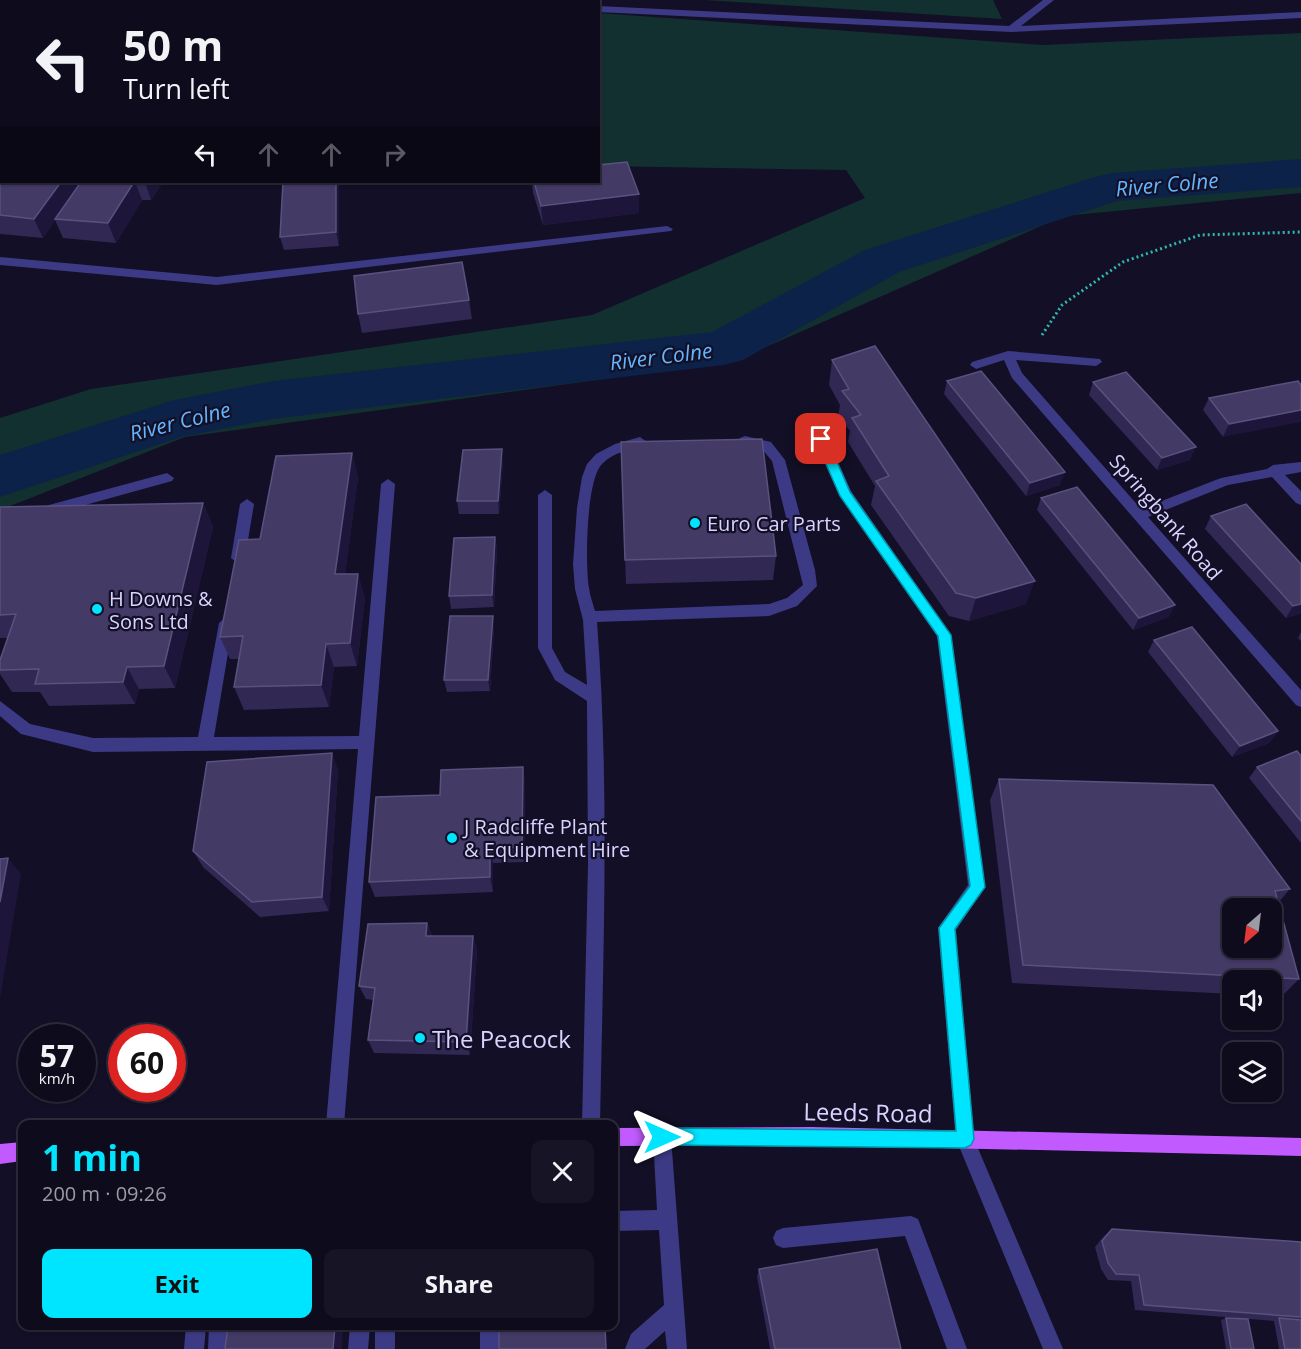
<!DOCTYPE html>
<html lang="en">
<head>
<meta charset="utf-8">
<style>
	body { margin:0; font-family:"Open Sans",sans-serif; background:#171425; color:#f1f3f6; height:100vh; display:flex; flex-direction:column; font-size:22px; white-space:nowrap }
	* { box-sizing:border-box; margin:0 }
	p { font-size:20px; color:#9b9ba3 }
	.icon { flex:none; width:33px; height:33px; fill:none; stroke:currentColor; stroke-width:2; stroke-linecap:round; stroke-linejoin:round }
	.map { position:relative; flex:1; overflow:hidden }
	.details { position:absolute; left:18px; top:1120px; width:600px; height:210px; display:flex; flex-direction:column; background:#0e0b1c; border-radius:12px; box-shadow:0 2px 4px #0004,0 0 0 2px #2e2b3b }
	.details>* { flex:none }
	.top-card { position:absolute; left:0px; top:0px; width:600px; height:183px; box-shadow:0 2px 4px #0004,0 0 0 2px #2e2b3b; background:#0e0b1c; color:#f1f3f6; overflow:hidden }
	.needle { width:39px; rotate:208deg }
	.buttons { position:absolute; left:1222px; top:898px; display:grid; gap:12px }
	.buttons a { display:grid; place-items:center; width:60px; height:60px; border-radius:12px; background:#0e0b1c; box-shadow:0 2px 4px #0004,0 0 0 2px #2e2b3b; font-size:30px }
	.speed { position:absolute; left:18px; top:1024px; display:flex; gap:12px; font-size:30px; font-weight:700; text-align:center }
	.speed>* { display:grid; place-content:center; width:78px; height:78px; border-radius:50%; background:#0e0b1c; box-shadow:0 2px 4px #0004,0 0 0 2px #2e2b3b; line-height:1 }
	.speed small { font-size:15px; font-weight:400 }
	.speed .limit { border:9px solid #d22; background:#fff; color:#111 }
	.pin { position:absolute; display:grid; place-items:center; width:51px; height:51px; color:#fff; margin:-26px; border-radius:12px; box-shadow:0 3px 9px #0006 }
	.me { position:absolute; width:66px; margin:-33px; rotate:90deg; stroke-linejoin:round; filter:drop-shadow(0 0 4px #0008) }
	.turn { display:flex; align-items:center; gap:21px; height:126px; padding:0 24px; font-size:27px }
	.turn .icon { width:78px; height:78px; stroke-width:2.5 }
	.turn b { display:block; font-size:42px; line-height:51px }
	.lanes { display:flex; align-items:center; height:57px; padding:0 24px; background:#0003; justify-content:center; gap:30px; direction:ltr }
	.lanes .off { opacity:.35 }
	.round { display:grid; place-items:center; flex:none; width:63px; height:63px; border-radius:12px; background:#171425 }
	.headline { display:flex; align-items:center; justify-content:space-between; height:102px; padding:0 24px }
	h1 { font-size:36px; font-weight:700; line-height:45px; color:#00e5ff }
	.cta { display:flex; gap:12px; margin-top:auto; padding:12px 24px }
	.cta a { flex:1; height:69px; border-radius:12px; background:#00e5ff; color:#111; font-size:24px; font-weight:700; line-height:69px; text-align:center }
	.cta a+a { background:#171425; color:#f1f3f6 }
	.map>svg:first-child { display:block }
	.green { fill:#12302f }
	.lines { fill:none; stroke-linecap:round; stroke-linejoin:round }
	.river { fill:#0c2248; fill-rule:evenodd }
	.path { stroke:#2fb8b0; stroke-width:3; stroke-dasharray:2 3; stroke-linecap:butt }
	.minor { fill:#3d3a85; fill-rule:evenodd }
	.major { fill:#c25bff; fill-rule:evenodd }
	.wall { fill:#312854 }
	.shaded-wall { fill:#1d163a }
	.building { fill:#433a66; stroke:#5a527e; stroke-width:1.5; fill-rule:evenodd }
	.route { fill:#00e5ff; stroke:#0095a6; stroke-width:1.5 }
	.poi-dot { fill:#00e5ff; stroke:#130f26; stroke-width:2 }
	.labels { text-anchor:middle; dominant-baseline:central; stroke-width:4.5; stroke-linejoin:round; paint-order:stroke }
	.street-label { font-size:20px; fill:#d9d4ff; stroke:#130f26 }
	.poi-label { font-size:20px; fill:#d9d4ff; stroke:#130f26; text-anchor:start }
	.water-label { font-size:21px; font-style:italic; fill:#62b6ff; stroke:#130f26 }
	.near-poi-label { font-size:24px; fill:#d9d4ff; stroke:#130f26; text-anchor:start }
	.near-street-label { font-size:24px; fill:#d9d4ff; stroke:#130f26 }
</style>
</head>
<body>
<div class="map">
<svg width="1301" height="1349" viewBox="0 0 1301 1349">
	<rect width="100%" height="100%" fill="#130f26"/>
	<g class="green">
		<path d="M0,0H457L463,1L2,2L1,120Z"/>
		<path d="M704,0H993L1002,19Z"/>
		<path d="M599,13L1043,45L1301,33V193L1064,216L734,361L185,437L0,510V418L91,389L592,315L865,198L846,170L599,166Z"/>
	</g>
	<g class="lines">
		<path class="river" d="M1301,159V187L1117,201L899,272L743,360L724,365L273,419L181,437L0,497V455L174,400L273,381L712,332L865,250L1095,177L1112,173Z"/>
		<path class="path" d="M1042,335L1062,305L1123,262L1200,235L1301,232"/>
		<g class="minor">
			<path d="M525,0H544L545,2H526Z"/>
			<path d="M1043,0H1054L1021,26L1301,12V18L1011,32L598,12V6L1009,26Z"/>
			<path d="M667,226L673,229L671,231L217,285L0,265V257L217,277Z"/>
			<path d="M1008,351L1100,359L1102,362L1096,366L1016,360L1022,373L1141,509L1221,478L1267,469L1273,465L1301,462V472L1285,475L1301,491V505L1296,503L1272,477L1228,485L1148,517L1301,690V707L1296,705L1012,378L1004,360L976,369L970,365L972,362Z"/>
			<path d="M821,434L828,439L851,491L951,635L985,887L956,930L974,1139L1063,1349H1043L956,1139L938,928L968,885L937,636L840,496L814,439Z"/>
			<path d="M745,436L771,442L785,460L815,570L817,586L797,606L769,616L597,622C610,789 603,958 600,1125H582L588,864L587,701L555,680L538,648V495L545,490L552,495V648L565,672L587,685L583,620L575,589L573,564L577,508L582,477L587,464L596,454L615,444L640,437L647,442L645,445C630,450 613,452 602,464C586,480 585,565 589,588C590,596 593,604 595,611L769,604L787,598L803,585L772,461L762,449L740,444L738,441L740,438Z"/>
			<path d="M167,473L174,478L172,481L49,515L42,510L49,505Z"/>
			<path d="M388,479L395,484L344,1125H326L358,749L93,752L21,734L0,716V701L30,724L93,738L198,737L219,623L226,617L233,623L214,737L359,736L381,484Z"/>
			<path d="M247,499L254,504L245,558L238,563L231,558L240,504Z"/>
			<path d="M662,1128L669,1130L671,1137L687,1349H667L665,1331L645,1349H625L631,1334L664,1305L659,1230L614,1231V1211L657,1210L653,1137L655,1130Z"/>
			<path d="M911,1216L918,1219L967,1349H947L905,1236L783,1248L776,1245L773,1238L776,1231L783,1228Z"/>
			<path d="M186,1326H206L204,1349H184Z"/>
			<path d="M209,1326H229L228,1349H208Z"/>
			<path d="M350,1326H370L368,1349H348Z"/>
			<rect x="375" y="1326" width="20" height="23"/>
			<rect x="480" y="1326" width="20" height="23"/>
		</g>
		<g class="major">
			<path d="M812,1127L1301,1138V1156L812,1145L614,1146V1128Z"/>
			<path d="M22,1142V1161L0,1164V1144Z"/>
		</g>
	</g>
	<g class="wall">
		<path d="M0,165L134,182H160L161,185L151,200H142L116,243L63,238L55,220L43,238L0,234Z"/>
		<path d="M283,182H352V183L339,184V246L284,250L280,237Z"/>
		<path d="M532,182H598L639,194V213L543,225L533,193Z"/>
		<path d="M469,300L472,319L362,333L358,314Z"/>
		<path d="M832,360L1026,604L969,621L949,616L871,505L875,486L848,442L850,431L838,416L840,405L829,385Z"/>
		<path d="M947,381L1060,485L1026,496L944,394Z"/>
		<path d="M1298,381L1223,437L1203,410L1209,398Z"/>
		<path d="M1093,382L1190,460L1157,470L1089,395Z"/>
		<path d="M621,442L776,556L773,580L626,584Z"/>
		<path d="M352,453L358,478L345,574L365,597L357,666L334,667L329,707L244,710L234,687L239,659H230L220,637L260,539Z"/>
		<path d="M503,462L499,514H459L457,501Z"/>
		<path d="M1041,498L1169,617L1133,630L1037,510Z"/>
		<path d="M203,503L213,527L175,688L139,689L135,704L49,706L40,692H12L0,674V660L8,638H0V507Z"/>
		<path d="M1211,516L1301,564V613L1286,618L1205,529Z"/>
		<path d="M495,537L497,550L494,607L451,609L449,596Z"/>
		<path d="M494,628L490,691L447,692L444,680Z"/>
		<path d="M1301,632V641L1298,638Z"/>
		<path d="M1154,640L1278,731L1269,743L1232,757L1148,652Z"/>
		<path d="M1301,756V843L1249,778L1257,767Z"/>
		<path d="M523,767L525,783L524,862L493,863V892L375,897L369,882L440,795Z"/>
		<path d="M338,769L329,911L260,917L203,867L193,851Z"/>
		<path d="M999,779L1290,889L1278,903L1299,979L1281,997L1272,996V981H1233V994L1012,983L990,800Z"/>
		<path d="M427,923L432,936H473L477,950L470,1055L374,1053L368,1040L373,1000L366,999L359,986Z"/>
		<path d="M1112,1229L1301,1242V1349H1279L1274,1321L1135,1310L1131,1281L1108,1280L1101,1269L1095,1247L1104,1236Z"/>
		<path d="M759,1269L901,1349H770L757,1277Z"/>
		<path d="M1226,1318L1254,1349H1226L1221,1320Z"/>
	</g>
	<g class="shaded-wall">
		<path d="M61,182H82L43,238L34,219Z"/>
		<path d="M134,182H135L142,200L116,243L108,223Z"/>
		<path d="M145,182H160L161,185L151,200Z"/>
		<path d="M336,182H338L339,188V246L336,232Z"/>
		<path d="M639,194V213L543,225L541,206Z"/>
		<path d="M1301,410V422L1223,437L1229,424Z"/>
		<path d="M1196,447L1190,460L1157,470L1162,458Z"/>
		<path d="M502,449L503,462L499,514L498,501Z"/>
		<path d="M352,453L358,478L342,598L335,574Z"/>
		<path d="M1065,472L1060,485L1026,496L1030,483Z"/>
		<path d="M203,503L213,527L175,688L164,666Z"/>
		<path d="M495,537L497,550L494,607L492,595Z"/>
		<path d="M358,574L365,597L357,666L350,643Z"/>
		<path d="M1035,581L1026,604L969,621L976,598Z"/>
		<path d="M1301,604V613L1286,618L1293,606Z"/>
		<path d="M1175,605L1169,617L1133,630L1139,618Z"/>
		<path d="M493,616L494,628L490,691L488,680Z"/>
		<path d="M326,644L334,667L329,707L321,685Z"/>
		<path d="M127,667L139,689L135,704L123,682Z"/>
		<path d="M1278,731L1269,743L1232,757L1240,746Z"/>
		<path d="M332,753L338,769L329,911L322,897Z"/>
		<path d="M523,767L525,783L524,862L522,847Z"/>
		<path d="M490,848L493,863V892L490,877Z"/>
		<path d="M8,858L21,874L0,998V902Z"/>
		<path d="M427,923L432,938L426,936Z"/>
		<path d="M473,936L477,950L470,1055L466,1042Z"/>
		<path d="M335,1326H343L342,1349H333Z"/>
	</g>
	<g class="building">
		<path d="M627,162L639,194L541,206L534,182H598V165Z"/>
		<path d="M2,163V182H61L34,219L0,215V165Z"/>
		<path d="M81,182H134L108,223L55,219Z"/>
		<path d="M283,182H336V232L280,237Z"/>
		<path d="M462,262L469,300L358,314L354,276Z"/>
		<path d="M875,346L1035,581L976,598L956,593L876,481L889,476L852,418L861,415L842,391L849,389L832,360Z"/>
		<path d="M981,371L1065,472L1030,483L947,381Z"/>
		<path d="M1126,372L1196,447L1162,458L1093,382Z"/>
		<path d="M1298,381L1301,385V410L1229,424L1209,398Z"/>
		<path d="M762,439L776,556L625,560L621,442Z"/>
		<path d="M502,449L498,501H457L463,450Z"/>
		<path d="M352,453L335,574H358L350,643L326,644L321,685L234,687L243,636L220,637L239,540L260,539L276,456Z"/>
		<path d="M1077,487L1175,605L1139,618L1041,498Z"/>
		<path d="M203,503L164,666L127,667L123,682L35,684L39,669L0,670V660L16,614L0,615V507Z"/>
		<path d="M1246,504L1301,564V604L1293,606L1211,516Z"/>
		<path d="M495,537L492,595L449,596L454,538Z"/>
		<path d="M450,616H493L488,680H444Z"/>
		<path d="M1192,627L1278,731L1240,746L1154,640Z"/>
		<path d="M1297,751L1301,756V821L1257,767Z"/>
		<path d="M332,753L322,897L252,902L193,851L207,762Z"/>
		<path d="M523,767L522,847L490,848V877L369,882L376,797L440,795L441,770Z"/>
		<path d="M999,779L1213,785L1290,889L1275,891L1299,979L1023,965ZM1233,909H1272V948H1233Z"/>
		<path d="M8,858L0,902V859Z"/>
		<path d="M427,923L426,936H473L466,1042L368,1040L375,988L359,986L368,924Z"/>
		<path d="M1112,1229L1301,1242V1317L1144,1305L1139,1275L1116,1274L1108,1263L1102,1241Z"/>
		<path d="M877,1249L901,1349H775L759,1269Z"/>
		<path d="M1226,1318L1248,1319L1254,1349H1231Z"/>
		<path d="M1279,1318L1301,1320V1349H1285Z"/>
		<path d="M228,1326H335L333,1349H225Z"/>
		<path d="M499,1326H605L606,1349H499Z"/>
	</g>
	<path class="route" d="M821,435L827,439L850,492L951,635L985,887L955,929L974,1139L971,1145L965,1148L662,1145L656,1143L654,1137L656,1130L662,1128L956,1131L939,928L970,886L938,636L840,496L815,439Z"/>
	<g class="poi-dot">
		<circle cx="695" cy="523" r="6"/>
		<circle cx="97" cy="609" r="6"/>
		<circle cx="452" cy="838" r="6"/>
		<circle cx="420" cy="1038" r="6"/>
	</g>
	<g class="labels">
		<g class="street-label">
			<text transform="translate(1166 517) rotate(49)">Springbank Road</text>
		</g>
		<g class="poi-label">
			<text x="707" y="523">Euro Car Parts</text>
			<text x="109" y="598">H Downs &amp;<tspan x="109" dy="23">Sons Ltd</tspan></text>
			<text x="464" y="826">J Radcliffe Plant<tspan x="464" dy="23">&amp; Equipment Hire</tspan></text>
		</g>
		<g class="water-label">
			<text transform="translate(1167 184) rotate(-5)">River Colne</text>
			<text transform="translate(661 356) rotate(-7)">River Colne</text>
			<text transform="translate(180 421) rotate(-14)">River Colne</text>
		</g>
		<g class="near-poi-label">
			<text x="432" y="1038">The Peacock</text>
		</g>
		<g class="near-street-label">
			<text transform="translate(868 1112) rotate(1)">Leeds Road</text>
		</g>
	</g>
</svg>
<div class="buttons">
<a><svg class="needle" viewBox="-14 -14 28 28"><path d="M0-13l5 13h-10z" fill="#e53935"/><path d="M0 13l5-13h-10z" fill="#9b9ba3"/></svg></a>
<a><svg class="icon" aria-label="sound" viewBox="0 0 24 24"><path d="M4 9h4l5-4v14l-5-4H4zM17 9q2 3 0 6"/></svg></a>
<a><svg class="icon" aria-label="layers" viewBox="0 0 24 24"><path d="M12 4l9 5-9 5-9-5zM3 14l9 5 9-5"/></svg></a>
</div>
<div class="speed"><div>57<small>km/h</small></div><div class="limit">60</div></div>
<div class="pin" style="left:821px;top:439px;background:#d93025"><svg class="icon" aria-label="arrive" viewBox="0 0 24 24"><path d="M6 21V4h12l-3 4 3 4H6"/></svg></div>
<svg class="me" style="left:662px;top:1137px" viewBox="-20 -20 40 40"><path d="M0-17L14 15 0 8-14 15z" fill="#00e5ff" stroke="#fff" stroke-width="4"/></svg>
<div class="top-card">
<div class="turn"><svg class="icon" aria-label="left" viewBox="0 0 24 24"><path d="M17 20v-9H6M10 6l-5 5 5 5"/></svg><div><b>50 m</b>Turn left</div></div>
<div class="lanes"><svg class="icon" aria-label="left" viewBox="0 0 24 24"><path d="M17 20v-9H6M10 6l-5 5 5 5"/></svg><svg class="icon off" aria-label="ahead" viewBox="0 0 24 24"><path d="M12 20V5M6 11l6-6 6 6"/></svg><svg class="icon off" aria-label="ahead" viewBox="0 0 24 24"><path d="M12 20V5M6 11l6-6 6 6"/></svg><svg class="icon off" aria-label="right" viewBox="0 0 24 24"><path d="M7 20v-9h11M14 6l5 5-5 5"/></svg></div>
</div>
<section class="details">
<div class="headline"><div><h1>1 min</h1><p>200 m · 09:26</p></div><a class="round"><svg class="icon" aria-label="close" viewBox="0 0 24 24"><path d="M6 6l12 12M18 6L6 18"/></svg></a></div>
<div class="cta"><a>Exit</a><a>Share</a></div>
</section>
</div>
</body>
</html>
